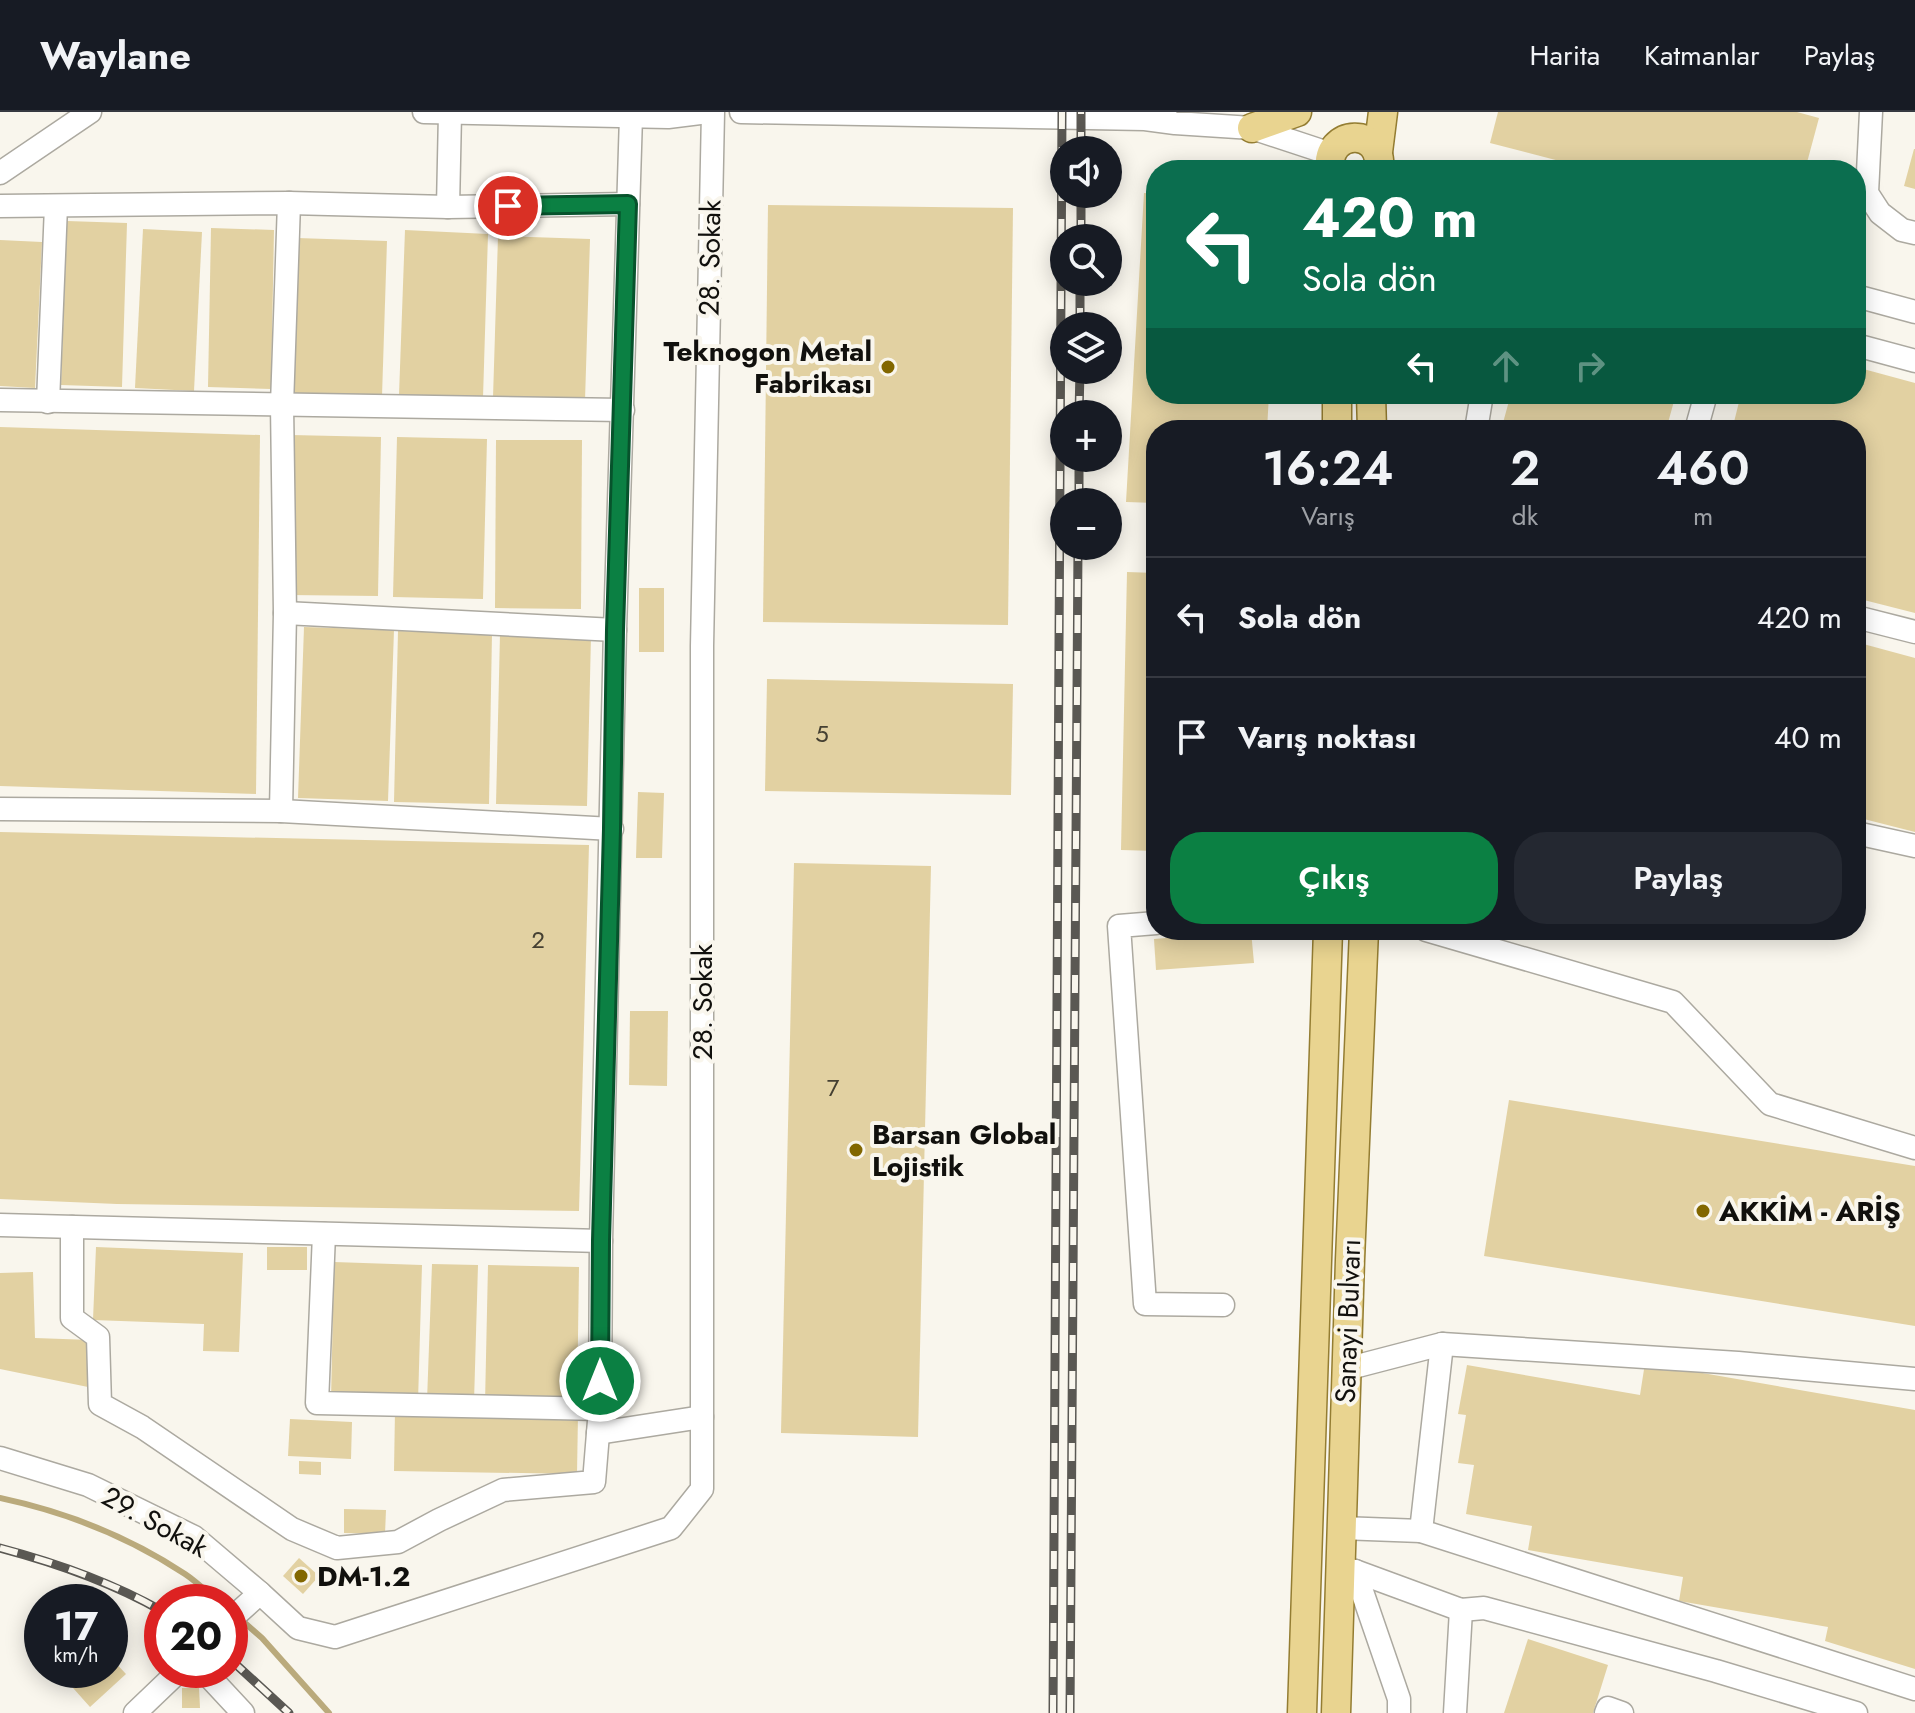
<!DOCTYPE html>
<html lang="tr">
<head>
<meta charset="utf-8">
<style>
	body { margin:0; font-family:Jost,sans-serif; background:#242831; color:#f1f3f6; height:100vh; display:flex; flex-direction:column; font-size:30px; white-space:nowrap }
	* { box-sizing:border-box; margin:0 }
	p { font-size:26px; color:#9ea1a6 }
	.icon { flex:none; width:44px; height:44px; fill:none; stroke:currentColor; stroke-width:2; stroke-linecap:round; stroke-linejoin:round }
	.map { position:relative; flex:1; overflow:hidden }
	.panel { position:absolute; left:1146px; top:308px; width:720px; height:520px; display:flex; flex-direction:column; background:#171b24; border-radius:32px; box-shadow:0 4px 20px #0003 }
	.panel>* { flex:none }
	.banner { position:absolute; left:1146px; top:48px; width:720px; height:244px; border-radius:32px; box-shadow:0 4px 20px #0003; background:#0b6e4f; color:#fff; overflow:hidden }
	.controls { position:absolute; left:1050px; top:24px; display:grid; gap:16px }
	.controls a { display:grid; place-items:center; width:72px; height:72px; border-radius:50%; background:#171b24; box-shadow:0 4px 20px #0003; font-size:40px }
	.speed { position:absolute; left:24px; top:1472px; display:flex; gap:16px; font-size:40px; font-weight:700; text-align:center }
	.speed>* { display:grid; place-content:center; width:104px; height:104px; border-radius:50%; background:#171b24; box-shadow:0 4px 20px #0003; line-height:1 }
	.speed small { font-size:20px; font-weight:400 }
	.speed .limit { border:12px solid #d22; background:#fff; color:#111 }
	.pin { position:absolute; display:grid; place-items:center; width:68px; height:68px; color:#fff; margin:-34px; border:4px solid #fff; border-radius:50%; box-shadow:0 2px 8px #0007 }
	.me { position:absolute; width:88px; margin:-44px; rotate:0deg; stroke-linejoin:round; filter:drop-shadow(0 0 6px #0008) }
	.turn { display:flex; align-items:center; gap:28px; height:168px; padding:0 24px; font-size:36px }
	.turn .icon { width:104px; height:104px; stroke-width:2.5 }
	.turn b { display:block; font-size:56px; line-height:68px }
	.lanes { display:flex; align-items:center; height:76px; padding:0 24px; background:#0003; justify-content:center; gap:40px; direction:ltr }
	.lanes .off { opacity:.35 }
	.eta { display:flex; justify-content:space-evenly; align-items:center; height:136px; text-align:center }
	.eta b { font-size:48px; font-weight:600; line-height:56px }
	.button { display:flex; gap:16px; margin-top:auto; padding:16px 24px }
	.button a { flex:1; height:92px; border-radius:32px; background:#0b8043; color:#fff; font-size:32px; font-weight:600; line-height:92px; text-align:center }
	.button a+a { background:#242831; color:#f1f3f6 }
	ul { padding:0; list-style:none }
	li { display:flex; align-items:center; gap:24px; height:120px; padding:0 24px; border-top:2px solid #363941 }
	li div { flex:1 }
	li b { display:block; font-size:30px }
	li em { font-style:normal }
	header { display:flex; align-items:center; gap:48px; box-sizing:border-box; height:112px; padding:0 40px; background:#171b24; border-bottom:2px solid #363941 }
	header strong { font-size:38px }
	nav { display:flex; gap:44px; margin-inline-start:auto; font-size:28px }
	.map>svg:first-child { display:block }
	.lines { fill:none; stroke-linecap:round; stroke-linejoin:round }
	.stream { stroke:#baaa7c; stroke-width:6 }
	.building { fill:#e2d1a2 }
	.minor-casing { stroke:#aca9a0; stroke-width:25 }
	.major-casing { stroke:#947d32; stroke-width:31 }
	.minor { stroke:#fff; stroke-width:22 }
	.major { stroke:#e9d490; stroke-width:28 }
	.rail-casing { stroke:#5a5853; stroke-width:9 }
	.rail { stroke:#f9f6ed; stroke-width:6; stroke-dasharray:18; stroke-linecap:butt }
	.route-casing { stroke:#07532c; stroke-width:20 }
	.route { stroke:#0b8043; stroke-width:14 }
	.poi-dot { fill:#826700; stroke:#f9f6ed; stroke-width:3 }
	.labels { text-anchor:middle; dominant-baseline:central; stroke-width:8; stroke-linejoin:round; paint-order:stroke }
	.number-label { font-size:24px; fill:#454032 }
	.street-label { font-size:28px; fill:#11100d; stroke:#f9f6ed }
	.poi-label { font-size:28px; font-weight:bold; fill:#11100d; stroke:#f9f6ed; text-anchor:start }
</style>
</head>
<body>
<header>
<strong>Waylane</strong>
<nav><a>Harita</a><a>Katmanlar</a><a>Paylaş</a></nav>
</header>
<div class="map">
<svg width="1915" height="1601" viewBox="0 0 1915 1601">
	<rect width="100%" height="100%" fill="#f9f6ed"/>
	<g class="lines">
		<g class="stream">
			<path d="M0,1386C66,1400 129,1425 185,1462C197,1470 208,1481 219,1490"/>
			<path d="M238,1505L262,1526L329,1601"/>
		</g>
	</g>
	<g class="building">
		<path d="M1498,0H1797L1819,6L1805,58H1594L1490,31Z"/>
		<path d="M1914,37H1915V77L1904,74Z"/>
		<path d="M1144,81L1156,82V282H1269L1267,318H1156V391L1126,390Z"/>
		<path d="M768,93L1013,96L1008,513L763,510Z"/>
		<path d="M67,109L127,111L122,275L61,273Z"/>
		<path d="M211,116L274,118L271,277L208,275Z"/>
		<path d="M143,117L202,120L194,279L135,276Z"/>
		<path d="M405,118L488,122L483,286L399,283Z"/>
		<path d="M498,124L590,127L585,289L493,286Z"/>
		<path d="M297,126L387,129L382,284L292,281Z"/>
		<path d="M0,128L42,130L35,276L0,274Z"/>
		<path d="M1856,255L1915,271V501L1856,486V318H1732L1741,282H1856Z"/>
		<path d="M1495,282H1676L1666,318H1501L1509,289L1494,285Z"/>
		<path d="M0,315L260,323L256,682L0,674Z"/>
		<path d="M291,323L381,325L378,484L288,483Z"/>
		<path d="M397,325L487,327L483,487L393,485Z"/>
		<path d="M496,328H582L581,497L495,496Z"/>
		<path d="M1127,460L1156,461V739L1121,738Z"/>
		<rect x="639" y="476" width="25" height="64"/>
		<path d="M304,515L394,518L388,689L298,686Z"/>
		<path d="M398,519L492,521L489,692L394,690Z"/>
		<path d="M500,522L591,524L587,694L496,692Z"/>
		<path d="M1856,530L1915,546V720L1856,705Z"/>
		<path d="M767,567L1013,572L1011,683L765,679Z"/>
		<path d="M638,680L664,681L662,746H636Z"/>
		<path d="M0,720L589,733L579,1099L117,1092L0,1087Z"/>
		<path d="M794,751L931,754L918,1325L781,1321Z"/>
		<path d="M1251,819L1254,851L1156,858L1154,827Z"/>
		<path d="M630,899H668L667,974L629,973Z"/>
		<path d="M1509,988L1915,1054V1214L1484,1144Z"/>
		<path d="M96,1135L243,1141L239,1240L203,1239L204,1212L93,1208Z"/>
		<rect x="267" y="1135" width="40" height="23"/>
		<path d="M334,1150L422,1153L418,1290L331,1288Z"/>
		<path d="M432,1152L478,1153L474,1290L427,1289Z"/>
		<path d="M488,1153L579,1155L577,1293L485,1291Z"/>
		<path d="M33,1160L35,1226L91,1228L88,1275L0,1257V1161Z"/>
		<path d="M1645,1251L1915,1298V1557L1825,1529L1828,1515L1679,1489L1683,1465L1528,1438L1532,1414L1466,1402L1474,1353L1458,1351L1466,1303L1458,1302L1467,1253L1640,1283Z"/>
		<path d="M395,1298L578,1302L577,1362L394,1359Z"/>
		<path d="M290,1307L352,1310L351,1347L288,1344Z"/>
		<path d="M299,1349L321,1350V1363L299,1362Z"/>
		<path d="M344,1397L386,1398L385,1422L344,1421Z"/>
		<path d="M299,1446L319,1464L303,1482L283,1464Z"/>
		<path d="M1528,1527L1608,1553L1593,1601H1504Z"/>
		<path d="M110,1545L126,1562L90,1595L57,1558H110Z"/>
		<path d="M182,1576H199L200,1596H182Z"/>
	</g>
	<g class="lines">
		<g class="minor-casing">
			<g id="minor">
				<path d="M424,0L668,5L708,0"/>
				<path d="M741,0L1145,7L1175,11L1252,16L1331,42"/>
				<path d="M1871,0L1867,81L1880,101L1902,118L1915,121"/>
				<path d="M0,61L90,0"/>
				<path d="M0,94L289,91L448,95L628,92"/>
				<path d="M448,95L450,1"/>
				<path d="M1856,184L1915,200"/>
				<path d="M1856,233L1915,249"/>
				<path d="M0,288L623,298"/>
				<path d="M48,290L56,94"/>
				<path d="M1476,318L1482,282"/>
				<path d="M1696,318L1706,282"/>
				<path d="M285,501L615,518"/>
				<path d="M1856,505L1915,520"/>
				<path d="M0,697L281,699L612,717"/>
				<path d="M281,699L285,501L282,293L289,91"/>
				<path d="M1856,721L1915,734"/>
				<path d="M1156,811L1119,814L1145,1192L1223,1193"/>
				<path d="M1426,818L1673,890L1770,992L1915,1036"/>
				<path d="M0,1113L601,1129"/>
				<path d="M72,1115V1206L98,1225L100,1292L142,1315L292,1417L337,1436L398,1430L439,1408L503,1378L594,1370L600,1297L601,1129L615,518L631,4"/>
				<path d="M324,1122L317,1291L600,1297"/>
				<path d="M1442,1232L1421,1419L1915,1577"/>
				<path d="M1346,1257L1442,1232L1738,1251L1915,1267"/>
				<path d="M598,1321L702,1305"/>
				<path d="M0,1346L88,1373L194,1425L260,1481L298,1516L335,1525L671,1416L702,1377V534L713,0"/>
				<path d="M1341,1416L1421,1419"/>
				<path d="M1340,1456L1355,1459L1461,1498L1484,1496L1716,1559L1856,1601"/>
				<path d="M1355,1459L1399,1587V1601"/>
				<path d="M230,1508L260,1481"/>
				<path d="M203,1558L243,1601"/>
				<path d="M135,1601L180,1558"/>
				<path d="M1455,1601L1461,1498"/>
				<path d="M1606,1601L1608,1596L1622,1601"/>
			</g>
		</g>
		<g class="major-casing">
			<g id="major">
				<path d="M1252,16L1297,0"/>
				<path d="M1378,40L1383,0"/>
				<path d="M1330,58C1325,16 1384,14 1379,58"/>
				<path d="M1371,282L1372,318"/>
				<path d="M1337,318V282"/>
				<path d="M1302,1601L1328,818"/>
				<path d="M1336,1601L1350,1148L1364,818"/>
			</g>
		</g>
		<use href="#minor" class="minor"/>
		<use href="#major" class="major"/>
		<g class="rail-casing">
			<g id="rail">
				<path d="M1081,38V0"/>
				<path d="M1081,126V82"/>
				<path d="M1080,214V170"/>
				<path d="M1079,302L1080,258"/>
				<path d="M1079,390V346"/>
				<path d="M0,1436C57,1451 111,1470 162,1499"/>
				<path d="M230,1547L289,1601"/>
				<path d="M1053,1601L1062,0"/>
				<path d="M1070,1601L1078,434"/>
			</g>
		</g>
		<use href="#rail" class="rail"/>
	</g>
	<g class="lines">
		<g class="route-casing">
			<path id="route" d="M508,94L628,92L615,518L612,717L601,1129L600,1269"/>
		</g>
		<use href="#route" class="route"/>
	</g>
	<g class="poi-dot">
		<circle cx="888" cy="255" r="8"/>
		<circle cx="856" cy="1038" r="8"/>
		<circle cx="1703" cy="1099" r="8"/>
		<circle cx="301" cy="1464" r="8"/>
	</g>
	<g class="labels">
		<g class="number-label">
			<text x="822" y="621">5</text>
			<text x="538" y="827">2</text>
			<text x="833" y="975">7</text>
		</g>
		<g class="street-label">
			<text transform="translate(710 146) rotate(-89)">28. Sokak</text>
			<text transform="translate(702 890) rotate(-90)">28. Sokak</text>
			<text transform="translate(1348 1209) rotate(-88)">Sanayi Bulvarı</text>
			<text transform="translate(155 1410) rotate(29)">29. Sokak</text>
		</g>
		<g class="poi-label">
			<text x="872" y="239" text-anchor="end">Teknogon Metal<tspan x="872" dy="32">Fabrikası</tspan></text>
			<text x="872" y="1022">Barsan Global<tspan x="872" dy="32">Lojistik</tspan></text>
			<text x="1719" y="1099">AKKİM - ARİŞ</text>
			<text x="317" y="1464">DM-1.2</text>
		</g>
	</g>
</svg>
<div class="controls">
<a><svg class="icon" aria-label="sound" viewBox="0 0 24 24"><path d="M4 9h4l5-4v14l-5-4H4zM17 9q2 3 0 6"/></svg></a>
<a><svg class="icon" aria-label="search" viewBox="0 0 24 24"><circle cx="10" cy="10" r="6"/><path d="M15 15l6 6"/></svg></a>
<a><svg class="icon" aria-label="layers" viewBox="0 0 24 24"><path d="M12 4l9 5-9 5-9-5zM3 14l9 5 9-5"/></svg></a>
<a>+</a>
<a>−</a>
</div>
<div class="speed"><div>17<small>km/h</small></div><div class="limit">20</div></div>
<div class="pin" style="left:508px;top:94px;background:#d93025"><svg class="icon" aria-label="arrive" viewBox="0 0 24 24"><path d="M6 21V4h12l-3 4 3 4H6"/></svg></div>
<svg class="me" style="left:600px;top:1269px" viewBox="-20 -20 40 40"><circle r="17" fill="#0b8043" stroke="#fff" stroke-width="3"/><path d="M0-11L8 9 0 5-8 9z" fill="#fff"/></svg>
<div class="banner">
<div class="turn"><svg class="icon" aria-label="left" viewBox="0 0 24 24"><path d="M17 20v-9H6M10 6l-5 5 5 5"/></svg><div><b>420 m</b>Sola dön</div></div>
<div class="lanes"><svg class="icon" aria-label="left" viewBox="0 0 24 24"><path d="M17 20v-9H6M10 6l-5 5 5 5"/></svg><svg class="icon off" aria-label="ahead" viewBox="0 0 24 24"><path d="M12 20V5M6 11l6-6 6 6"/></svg><svg class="icon off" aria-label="right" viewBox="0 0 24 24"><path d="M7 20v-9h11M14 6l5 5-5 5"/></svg></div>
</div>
<section class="panel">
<div class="eta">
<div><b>16:24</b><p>Varış</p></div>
<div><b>2</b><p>dk</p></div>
<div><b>460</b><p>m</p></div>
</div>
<ul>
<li><svg class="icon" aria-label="left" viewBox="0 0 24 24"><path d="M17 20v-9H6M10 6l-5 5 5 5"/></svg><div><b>Sola dön</b></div><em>420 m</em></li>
<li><svg class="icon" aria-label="arrive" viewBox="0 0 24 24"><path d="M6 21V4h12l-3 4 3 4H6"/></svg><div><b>Varış noktası</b></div><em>40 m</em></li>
</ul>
<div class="button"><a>Çıkış</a><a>Paylaş</a></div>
</section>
</div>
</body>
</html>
